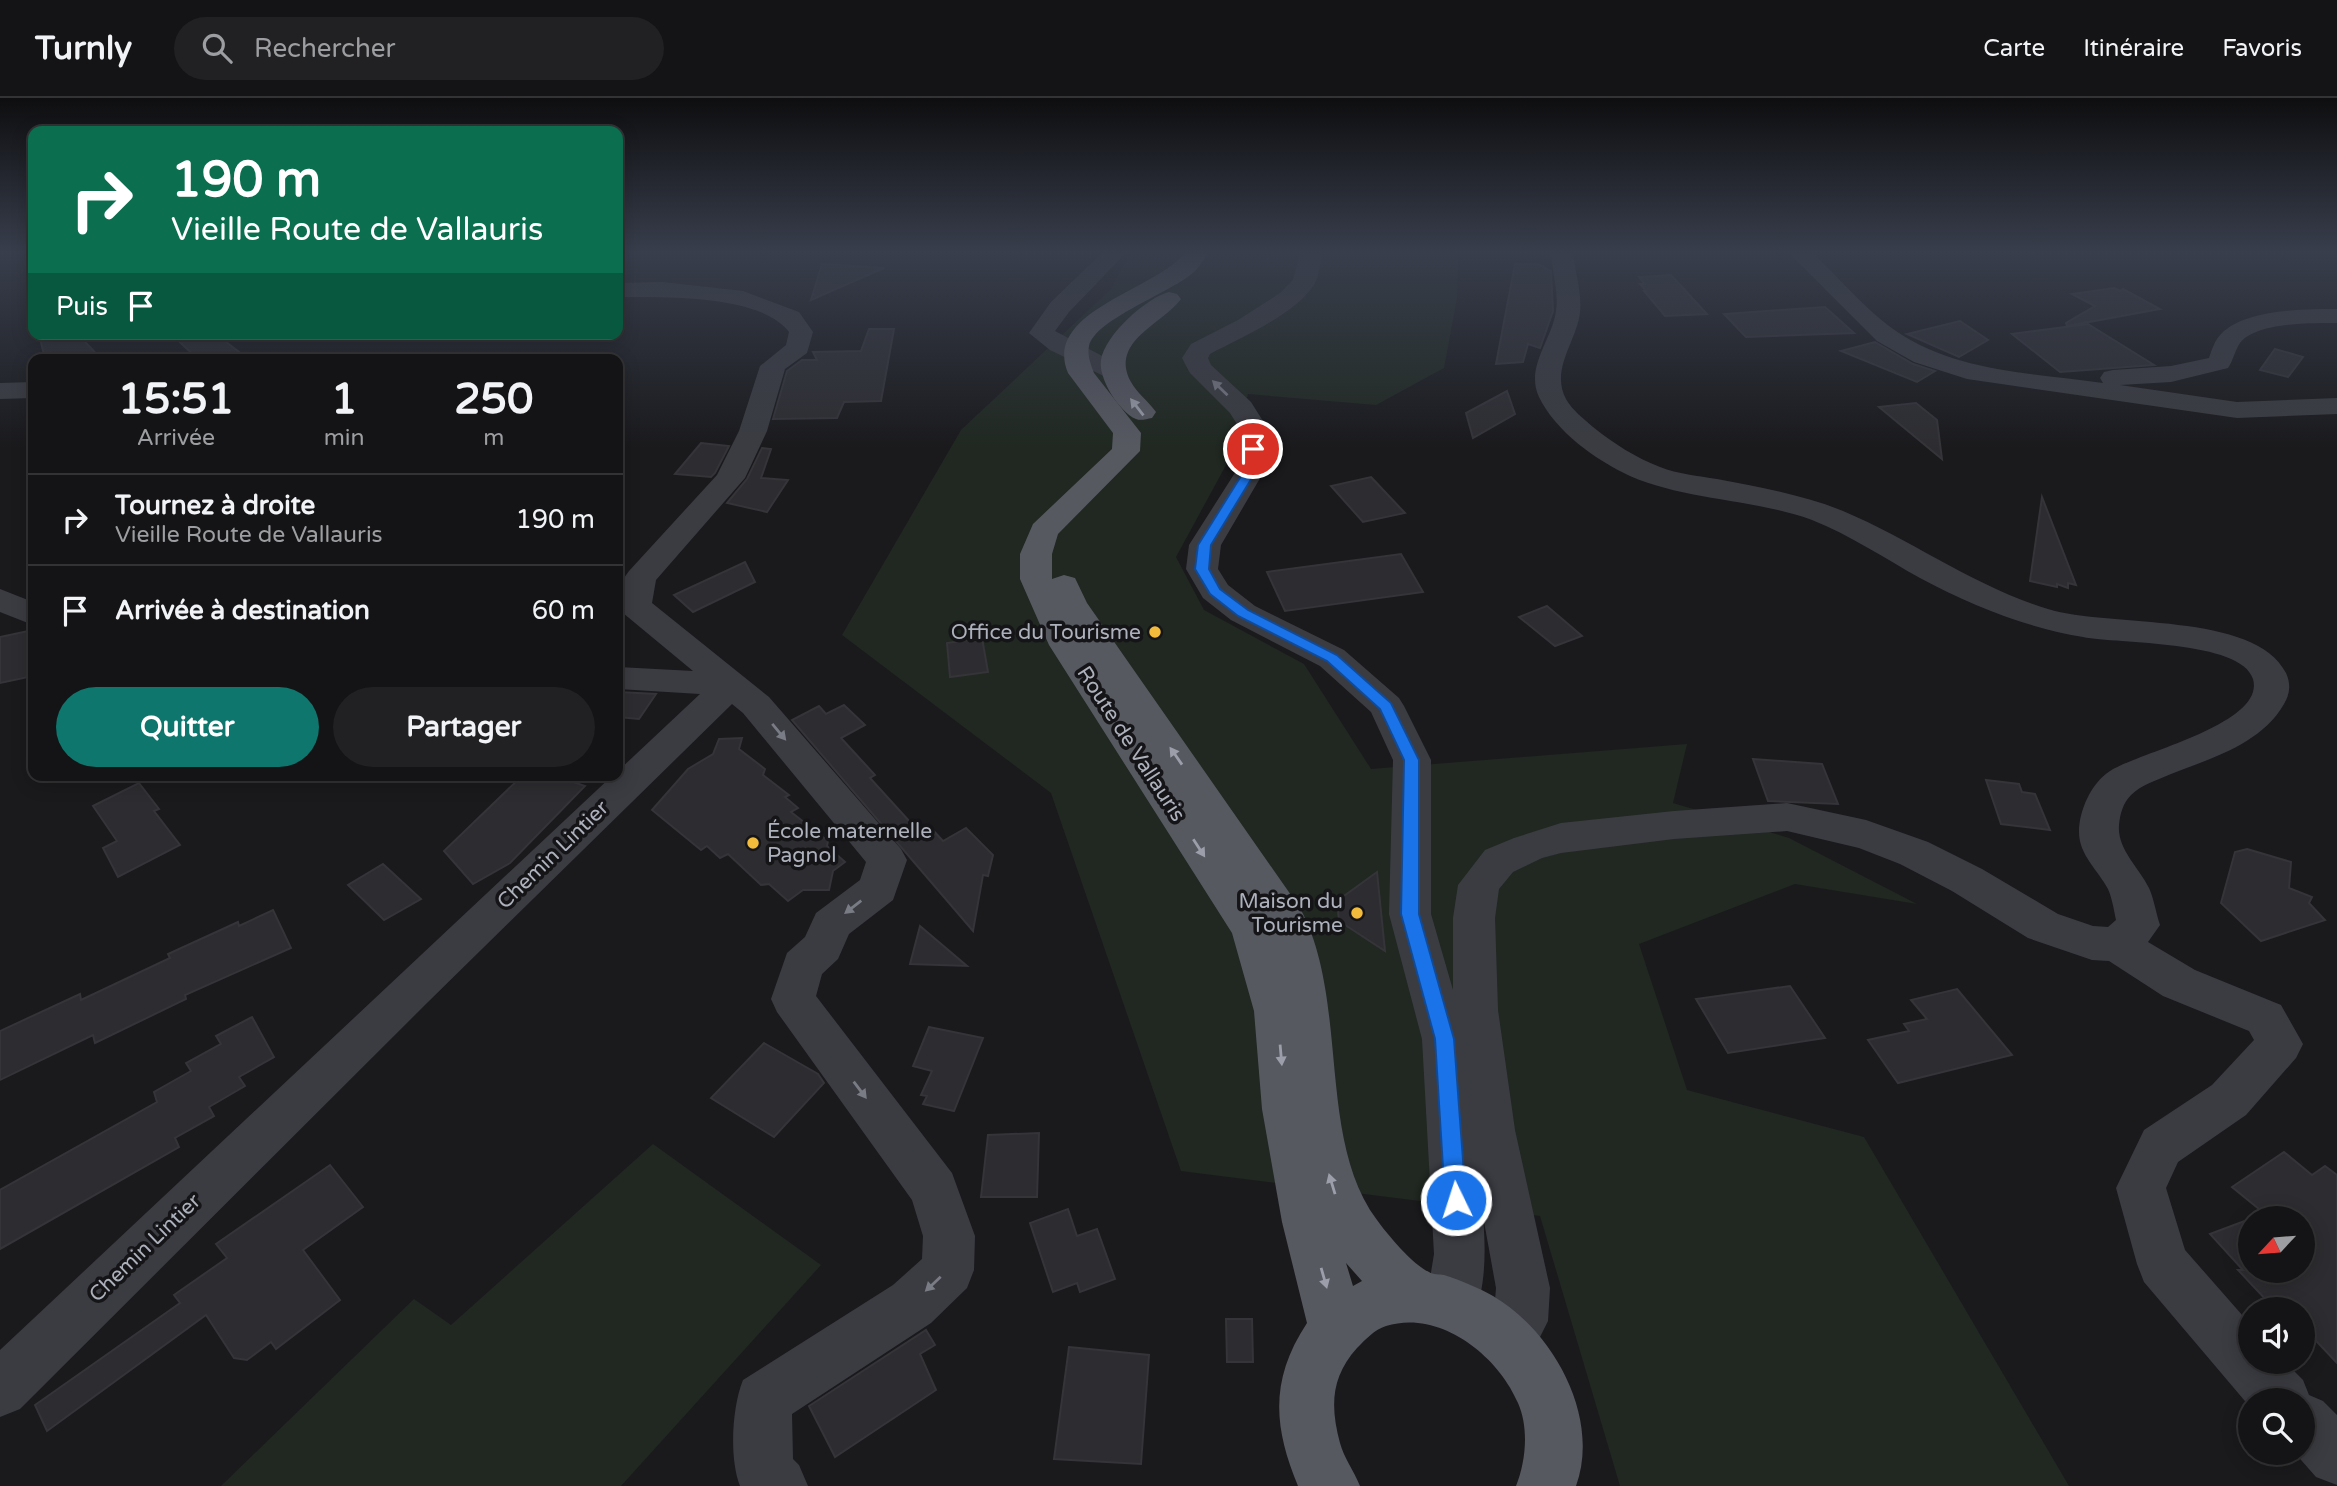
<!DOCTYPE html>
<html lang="fr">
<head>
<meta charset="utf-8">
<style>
	body { margin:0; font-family:"Varela Round",sans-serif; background:#212123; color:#f1f3f6; height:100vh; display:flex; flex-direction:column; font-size:26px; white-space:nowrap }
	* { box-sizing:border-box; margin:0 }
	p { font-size:23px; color:#9d9ea1 }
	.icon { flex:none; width:38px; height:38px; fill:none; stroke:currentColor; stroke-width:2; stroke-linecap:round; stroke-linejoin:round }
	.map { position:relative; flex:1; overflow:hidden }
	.panel { position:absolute; left:28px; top:256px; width:595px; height:427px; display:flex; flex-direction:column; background:#141416; border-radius:14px; box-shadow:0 4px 18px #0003,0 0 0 2px #333335 }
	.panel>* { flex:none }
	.guide { position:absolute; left:28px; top:28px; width:595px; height:214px; border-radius:14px; box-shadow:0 4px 18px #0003,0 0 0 2px #333335; background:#0b6e4f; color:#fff; overflow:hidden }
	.needle { width:46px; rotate:244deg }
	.controls { position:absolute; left:2238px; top:1108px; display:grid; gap:14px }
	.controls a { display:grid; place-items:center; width:77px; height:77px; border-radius:50%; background:#141416; box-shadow:0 4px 18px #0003,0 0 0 2px #333335; font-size:35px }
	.pin { position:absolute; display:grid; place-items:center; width:60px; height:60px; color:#fff; margin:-30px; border:4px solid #fff; border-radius:50%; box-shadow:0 2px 7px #0007 }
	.me { position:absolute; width:77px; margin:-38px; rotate:356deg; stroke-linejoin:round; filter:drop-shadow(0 0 5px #0008) }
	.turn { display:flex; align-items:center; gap:24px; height:147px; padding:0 28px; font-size:32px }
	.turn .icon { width:91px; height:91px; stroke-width:2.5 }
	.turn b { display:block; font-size:49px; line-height:60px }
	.then { display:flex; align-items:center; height:66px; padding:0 28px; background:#0003; gap:14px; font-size:26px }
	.eta { display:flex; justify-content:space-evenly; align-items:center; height:119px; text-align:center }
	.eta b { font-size:42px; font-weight:700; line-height:49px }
	.button { display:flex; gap:14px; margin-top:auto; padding:14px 28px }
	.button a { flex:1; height:80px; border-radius:42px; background:#0f766e; color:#fff; font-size:28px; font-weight:700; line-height:80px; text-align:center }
	.button a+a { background:#212123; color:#f1f3f6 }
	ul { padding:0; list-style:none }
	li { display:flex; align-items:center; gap:21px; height:91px; padding:0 28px; border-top:2px solid #333335 }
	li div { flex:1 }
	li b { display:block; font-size:26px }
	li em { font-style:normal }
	header { display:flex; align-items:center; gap:42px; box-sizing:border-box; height:98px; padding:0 35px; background:#141416; border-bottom:2px solid #333335 }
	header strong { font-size:33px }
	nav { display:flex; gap:38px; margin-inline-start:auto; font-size:24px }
	.search { width:490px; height:63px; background:#212123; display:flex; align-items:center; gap:18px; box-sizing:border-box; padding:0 24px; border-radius:38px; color:#9d9ea1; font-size:26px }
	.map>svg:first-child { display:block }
	.green { fill:#202821 }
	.building { fill:#2d2d31; stroke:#343439; stroke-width:2 }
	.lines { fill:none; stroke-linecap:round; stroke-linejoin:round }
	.minor { fill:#3b3c42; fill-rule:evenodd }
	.major { fill:#575961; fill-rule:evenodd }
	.oneway { fill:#7a7c85 }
	.oneway2 { fill:#9c9faa }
	.route { fill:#1a73e8; stroke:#114b97; stroke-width:2 }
	.poi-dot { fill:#f3bb3c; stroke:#151518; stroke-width:2.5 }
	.labels { text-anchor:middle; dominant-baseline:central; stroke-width:7; stroke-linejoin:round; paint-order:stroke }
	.poi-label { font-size:21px; fill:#adb1bc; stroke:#151518; text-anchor:end }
	.street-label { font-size:21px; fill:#adb1bc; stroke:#151518 }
</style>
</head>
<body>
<header>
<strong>Turnly</strong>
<div class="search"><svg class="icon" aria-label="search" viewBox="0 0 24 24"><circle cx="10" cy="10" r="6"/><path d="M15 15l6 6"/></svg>Rechercher</div>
<nav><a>Carte</a><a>Itinéraire</a><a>Favoris</a></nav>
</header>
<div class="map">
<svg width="2337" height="1388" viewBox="0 0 2337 1388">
	<rect width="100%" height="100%" fill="#1a1a1d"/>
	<g class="green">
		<path d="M1130,155H1458L1457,200L1444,270L1376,307L1248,296L1231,358L1176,459L1204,512L1304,566L1371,671L1687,646L1673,705L1789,740L1917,806L1795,786L1639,846L1687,992L1864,1039L2069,1388H1620L1540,1118L1181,1073L1051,695L842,537L961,332L1111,191Z"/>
		<path d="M653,1046L821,1167L621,1388H221L414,1201L451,1227Z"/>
	</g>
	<g class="building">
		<path d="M822,166L884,170L811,202Z"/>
		<path d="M1515,166H1538L1551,173L1553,213L1540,250L1528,246L1523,264L1496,266Z"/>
		<path d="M1671,177L1707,216L1665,218L1644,193H1646L1640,186H1645L1639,179Z"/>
		<path d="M2114,190L2120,193L2123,191L2160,211L2067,228L2066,225L2095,208L2072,196Z"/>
		<path d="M1825,209L1854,235L1746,239L1724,216Z"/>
		<path d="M1960,223L1988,242L1959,259L1907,236Z"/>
		<path d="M2088,226L2154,267L2060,274L2012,236Z"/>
		<path d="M869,231H894L881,303L844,304L837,320L773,321L787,273L802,262H817L813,254L861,253Z"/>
		<path d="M39,236H78L101,261H45Z"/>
		<path d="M171,236H216L248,261H198Z"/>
		<path d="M1875,244L1913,266L1935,273L1917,284L1841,253Z"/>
		<path d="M2275,251L2303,259L2288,279L2260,272Z"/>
		<path d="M1507,293L1515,316L1473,340L1466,315Z"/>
		<path d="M1916,305L1937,322L1942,361L1879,309Z"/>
		<path d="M701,345L729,348L715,375L711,379L675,376Z"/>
		<path d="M762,350L771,351L761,380L788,382L767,414L727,405L747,381Z"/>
		<path d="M1371,379L1405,415L1363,424L1331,388Z"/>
		<path d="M2042,399L2076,487L2068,485V490L2057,486V489L2030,483Z"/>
		<path d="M1401,456L1423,494L1285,513L1267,474Z"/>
		<path d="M745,464L755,484L693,514L674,497Z"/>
		<path d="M1547,508L1582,538L1555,548L1519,519Z"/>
		<path d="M33,532V578L0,585V539Z"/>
		<path d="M982,540L988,574L950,579L947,545Z"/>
		<path d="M618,594L656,596L639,621L618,619Z"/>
		<path d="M844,607L865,627L841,640L875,677L870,680L920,735L931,730L943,743L966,730L993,757L988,778L983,777L973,833L792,622L819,608L826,616Z"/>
		<path d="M742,640L739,651L765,671L763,677L789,697L785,699L798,710L791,714L828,743L827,748L845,764L833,773L829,792H803L788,803L769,786L761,787L728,756L720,760L707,748L701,752L652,712L688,671L713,656L719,641Z"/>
		<path d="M1753,661L1822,666L1838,706L1768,703Z"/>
		<path d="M523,677H578L573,684L585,688L510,765L473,786L444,753Z"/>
		<path d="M1986,682L2019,686L2022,694L2035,696L2050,732L2001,726Z"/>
		<path d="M139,685L159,711L154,713L180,747L118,779L103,750L117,743L93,708Z"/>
		<path d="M2247,751L2291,764L2289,790L2312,799L2309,805L2325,822L2261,843L2221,805L2235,754Z"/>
		<path d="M383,766L421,801L384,822L348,787Z"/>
		<path d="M1377,774L1385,853L1339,823L1337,803Z"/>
		<path d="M273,812L291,850L185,897L186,901L95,945L93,937L0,982V933L80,896L81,902L170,860L168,856L238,824L239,828Z"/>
		<path d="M920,828L967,868L910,866Z"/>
		<path d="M1790,888L1825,940L1728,955L1696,901Z"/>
		<path d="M1957,891L2012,957L1898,985L1868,942L1909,933L1904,926L1927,921L1911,902Z"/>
		<path d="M252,919L274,959L239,979L245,988L209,1009L214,1018L175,1040L179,1049L0,1151V1092L157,1004L154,994L191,973L186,965L221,946L216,938Z"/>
		<path d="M929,929L983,940L954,1013L923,1006L927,998L921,997L932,973L913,968Z"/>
		<path d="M764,945L818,976L824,985L774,1039L711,1000Z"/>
		<path d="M1039,1035L1037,1099H981L988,1037Z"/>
		<path d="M2284,1054L2312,1077L2325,1068L2337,1077V1265L2303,1229V1211H2290L2281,1202L2270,1206L2238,1172H2243L2210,1136L2250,1121V1172H2303V1120H2270L2232,1089Z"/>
		<path d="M330,1067L363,1109L303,1152L340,1202L276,1251L271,1244L247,1262L234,1260L206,1217L47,1333L35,1307L180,1205L174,1197L227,1160L216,1146Z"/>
		<path d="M1068,1111L1077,1138L1097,1131L1115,1181L1080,1194L1077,1185L1053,1194L1030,1125Z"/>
		<path d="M1226,1221H1252L1253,1264H1227Z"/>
		<path d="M926,1232L935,1247L920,1256L936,1292L835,1359L809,1308Z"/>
		<path d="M1069,1249L1149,1257L1141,1366L1054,1361Z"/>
	</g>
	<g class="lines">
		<g class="minor">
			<path d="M1102,155H1126L1069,214L1055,233L1123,269L1127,275L1123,281L1114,283L1050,252L1029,235L1051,204Z"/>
			<path d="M1300,155H1322C1320,165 1319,179 1314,187C1294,217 1242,239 1210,256L1208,260L1211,267L1251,304L1268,331L1266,370L1221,447L1218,471L1228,487L1255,508L1344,552L1399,600L1404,608L1431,662V816L1453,892V820L1458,787L1485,752L1514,740L1561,725L1674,713L1787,705L1866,722L1928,744L1982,771L2058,816L2093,828L2108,829L2116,822C2114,812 2112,800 2108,791C2098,772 2079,757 2079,734C2079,713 2091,685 2110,673C2139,654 2266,626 2253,581C2241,542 2118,546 2083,539C2025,529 1972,508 1920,480C1884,460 1850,437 1812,422C1755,401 1684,402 1630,378C1596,362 1556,334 1539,299C1525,269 1552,242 1556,213C1559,194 1552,174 1551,155H1573C1575,174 1582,194 1580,214C1577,243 1550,271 1566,301C1572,312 1584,321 1593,329C1613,345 1636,360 1660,369C1678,376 1698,378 1717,381C1759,389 1803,397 1843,413C1914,443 1973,488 2048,511C2109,530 2255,513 2286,575C2291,586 2290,596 2284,606C2261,646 2212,660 2171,676C2157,682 2141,687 2131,697C2123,705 2120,716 2119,727C2117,751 2138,768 2149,790C2154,801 2156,815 2160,827L2148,844L2195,872L2281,907L2303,946L2296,960L2246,1017L2178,1064L2166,1090L2185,1152L2250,1226V1264H2285L2303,1282L2309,1297L2323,1303L2337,1317V1387L2316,1379L2294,1354H2303V1302H2250V1309L2144,1184L2137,1166L2116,1090L2144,1032L2212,987L2254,942L2249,933L2163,898L2109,863L2092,862L2028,840L1952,793L1900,766L1859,750L1787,733L1674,741L1561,755L1542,760L1513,774L1499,791L1495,820L1498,912L1515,1032L1550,1190L1548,1223L1529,1261L1510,1269L1491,1261L1483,1242L1494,1216L1496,1190L1483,1118C1486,1155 1486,1190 1472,1224L1453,1231L1434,1224L1426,1205L1434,1156L1422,941L1389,816L1393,662L1371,614L1320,568L1231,522L1203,500L1186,471L1189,447L1238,370L1240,331L1230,315L1190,275L1182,260L1191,246L1238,222L1280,195L1293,182Z"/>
			<path d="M1789,155H1813C1838,179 1868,214 1896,233C1955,274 2034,275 2103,285L2100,280L2104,274L2113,272L2171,268L2209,260C2212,251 2215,242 2221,236C2245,211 2305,211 2337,211V225C2312,225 2257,224 2240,245C2235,252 2233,263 2228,270L2171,284L2120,287L2237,304L2337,300V316L2237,320L1967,281L1914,264L1877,243Z"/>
			<path d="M662,184L743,193L799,214L813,234L807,255L785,271L767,333L745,380L656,482L652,505L769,599L901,751L907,762L893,802L849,836L838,861L822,876L816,898L952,1075L975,1138L974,1172L967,1190L931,1225L792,1316L793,1361L799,1367L808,1388H740C729,1360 732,1309 743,1282L893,1187L922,1161L923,1138L912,1102L777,914L771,901L787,855L805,839L816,815L860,782L866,764L743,615L732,606L428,904L20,1311L0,1319V1252L613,677H618V673L700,596L618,591V569L693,573L623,515L619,508L624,480L629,473L717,377L739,333L760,268L786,247L789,234C761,196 661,199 618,199V185Z"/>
			<path d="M33,284V300L0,301V285Z"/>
			<path d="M0,491L33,504V527L0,514Z"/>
		</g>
		<g class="major">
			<path d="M1185,155H1208C1204,161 1200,168 1195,173C1173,194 1095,221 1089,248C1087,257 1091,267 1094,275L1141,335L1140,353L1058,436L1052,456V481L1064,477L1075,480L1087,505L1300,810C1350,903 1316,1040 1377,1122C1387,1136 1413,1167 1429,1174C1433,1177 1439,1176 1444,1177C1460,1182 1479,1190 1493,1198C1553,1233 1601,1319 1576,1388H1516C1526,1363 1529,1330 1518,1305C1498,1257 1439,1211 1386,1228C1374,1232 1366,1241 1357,1250C1331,1279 1330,1308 1340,1345C1344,1360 1354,1373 1360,1388H1298C1273,1328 1270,1281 1307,1225L1282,1124L1262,1011L1254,913L1232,835L1049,547L1020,481V456L1033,426L1112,351L1113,335L1068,275C1042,213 1156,192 1185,155ZM1346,1165L1362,1183L1353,1188Z"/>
			<path d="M1169,194L1177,196L1181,201C1163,226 1109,243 1131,284C1137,295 1148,303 1156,314L1152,320C1146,321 1141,323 1136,321C1119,314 1098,280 1101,262C1105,237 1146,200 1169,194Z"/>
		</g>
	</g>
	<defs><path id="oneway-solid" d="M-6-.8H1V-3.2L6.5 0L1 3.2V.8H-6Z" transform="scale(1.75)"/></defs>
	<g class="oneway">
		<use href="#oneway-solid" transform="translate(1220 290) rotate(-136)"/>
		<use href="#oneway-solid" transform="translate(779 634) rotate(50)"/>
		<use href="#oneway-solid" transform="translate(853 809) rotate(142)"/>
		<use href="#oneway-solid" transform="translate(860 992) rotate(53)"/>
		<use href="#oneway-solid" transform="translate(933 1186) rotate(137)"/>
	</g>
	<g class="oneway2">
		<use href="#oneway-solid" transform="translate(1137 309) rotate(-128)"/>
		<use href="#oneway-solid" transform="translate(1176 658) rotate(-125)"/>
		<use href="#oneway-solid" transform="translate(1199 750) rotate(57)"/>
		<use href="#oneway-solid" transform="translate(1281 957) rotate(85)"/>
		<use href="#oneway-solid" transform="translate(1332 1086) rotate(-107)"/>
		<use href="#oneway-solid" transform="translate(1324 1180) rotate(74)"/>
	</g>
	<linearGradient id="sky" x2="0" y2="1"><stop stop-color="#0e0e10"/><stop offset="0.44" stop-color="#383e4c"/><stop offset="1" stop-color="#383e4c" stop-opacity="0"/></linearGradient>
	<rect width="2337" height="350" fill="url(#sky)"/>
	<path class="route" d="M1249,348L1259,351L1258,370L1211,447L1209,471L1220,491L1248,512L1337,557L1391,605L1419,662V816L1454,941L1466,1102L1463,1109L1456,1112L1448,1109L1445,1102L1435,941L1401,816L1404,662L1380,611L1327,563L1238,518L1210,496L1195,471L1198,447L1246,370Z"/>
	<g class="poi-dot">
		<circle cx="1155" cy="534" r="7"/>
		<circle cx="753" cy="745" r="7"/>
		<circle cx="1357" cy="815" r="7"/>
	</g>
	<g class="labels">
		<g class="poi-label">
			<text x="1141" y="534">Office du Tourisme</text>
			<text x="767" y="733" text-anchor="start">École maternelle<tspan x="767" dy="24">Pagnol</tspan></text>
			<text x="1343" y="803">Maison du<tspan x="1343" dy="24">Tourisme</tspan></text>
		</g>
		<g class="street-label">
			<text transform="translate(1131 646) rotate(57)">Route de Vallauris</text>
			<text transform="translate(553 757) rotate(-44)">Chemin Lintier</text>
			<text transform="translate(145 1150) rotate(-44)">Chemin Lintier</text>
		</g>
	</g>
</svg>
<div class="controls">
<a><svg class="needle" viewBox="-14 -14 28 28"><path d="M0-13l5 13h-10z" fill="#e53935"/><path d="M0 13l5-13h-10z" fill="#9d9ea1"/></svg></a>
<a><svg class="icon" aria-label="sound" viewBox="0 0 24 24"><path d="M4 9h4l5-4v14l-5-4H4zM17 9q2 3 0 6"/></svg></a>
<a><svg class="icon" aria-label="search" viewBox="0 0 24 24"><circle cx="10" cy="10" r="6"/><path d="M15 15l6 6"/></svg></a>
</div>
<div class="pin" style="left:1253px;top:351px;background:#d93025"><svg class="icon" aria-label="arrive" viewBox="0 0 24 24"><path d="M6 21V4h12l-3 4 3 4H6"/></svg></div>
<svg class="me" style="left:1456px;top:1102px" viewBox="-20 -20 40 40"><circle r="17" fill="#1a73e8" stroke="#fff" stroke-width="3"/><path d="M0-11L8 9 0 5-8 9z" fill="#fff"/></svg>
<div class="guide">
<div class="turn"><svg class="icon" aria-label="right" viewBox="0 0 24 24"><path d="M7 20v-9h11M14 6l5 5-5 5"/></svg><div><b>190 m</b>Vieille Route de Vallauris</div></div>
<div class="then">Puis<svg class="icon" aria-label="arrive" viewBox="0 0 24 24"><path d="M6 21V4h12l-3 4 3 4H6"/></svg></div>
</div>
<section class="panel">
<div class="eta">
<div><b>15:51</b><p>Arrivée</p></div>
<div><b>1</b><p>min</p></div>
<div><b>250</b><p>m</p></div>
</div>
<ul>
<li><svg class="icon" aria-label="right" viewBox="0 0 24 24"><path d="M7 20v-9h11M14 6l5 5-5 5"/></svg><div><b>Tournez à droite</b><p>Vieille Route de Vallauris</p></div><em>190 m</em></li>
<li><svg class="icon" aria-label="arrive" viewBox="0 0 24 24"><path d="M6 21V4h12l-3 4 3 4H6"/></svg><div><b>Arrivée à destination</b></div><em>60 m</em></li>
</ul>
<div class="button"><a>Quitter</a><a>Partager</a></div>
</section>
</div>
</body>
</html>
